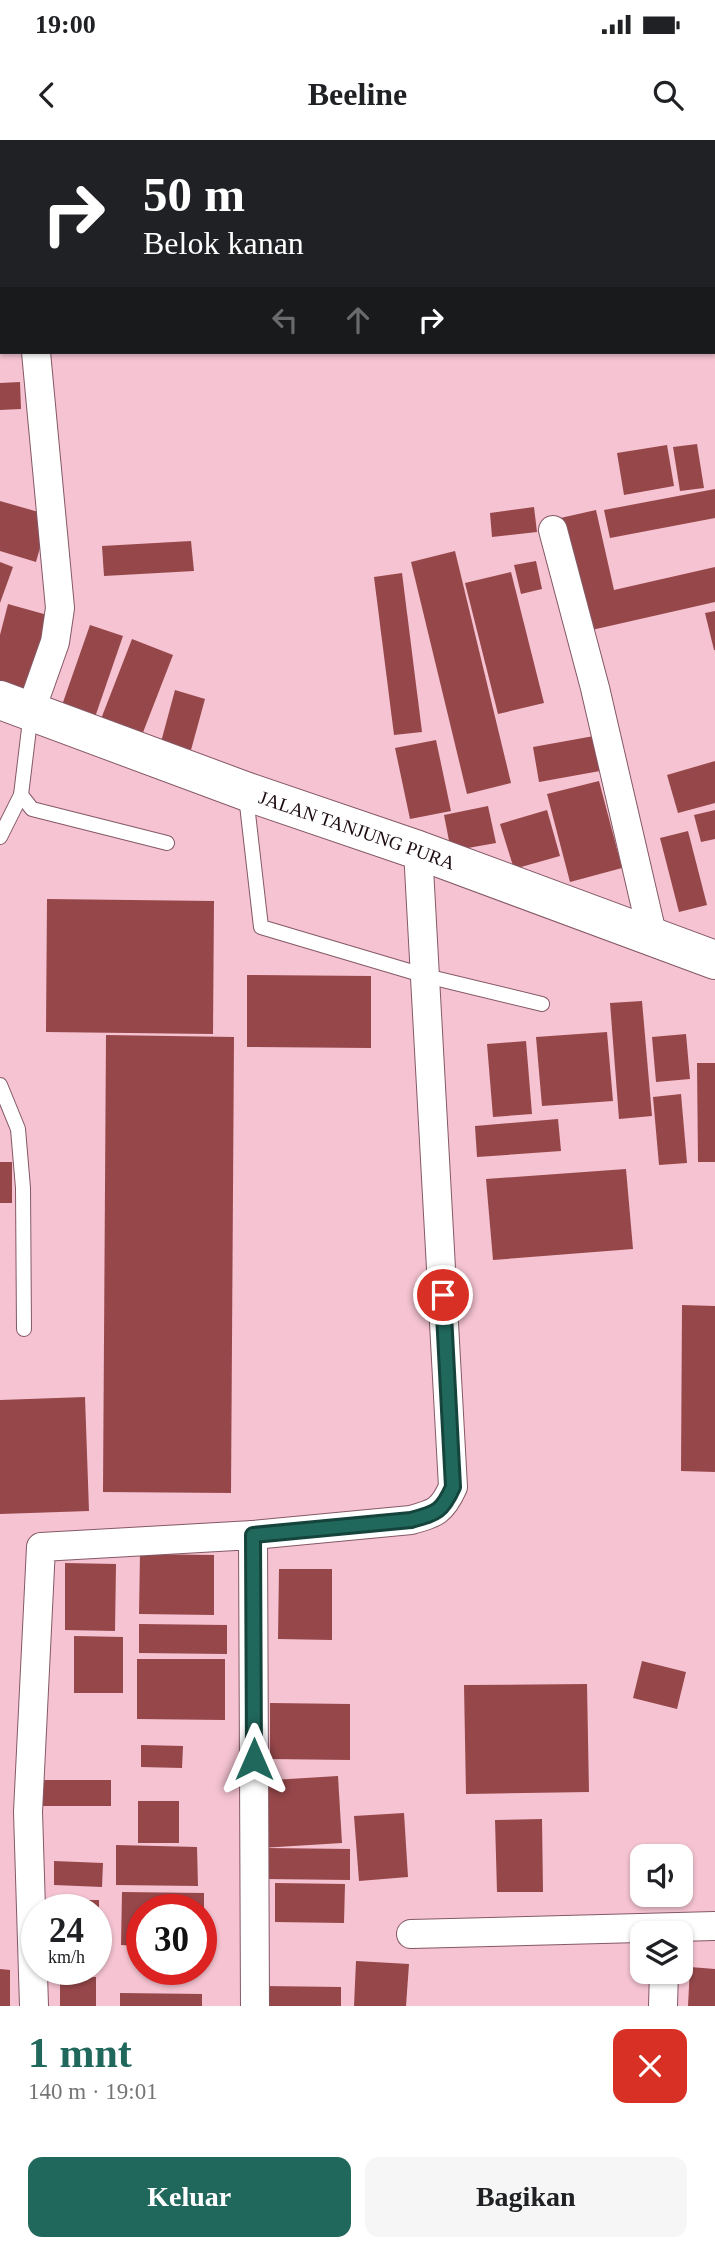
<!DOCTYPE html>
<html lang="id">
<head>
<meta charset="utf-8">
<style>
	body { margin:0; font-family:"Times New Roman",serif; background:#f6f6f6; color:#202124; height:100vh; display:flex; flex-direction:column; font-size:26px; white-space:nowrap }
	* { box-sizing:border-box; margin:0 }
	p { font-size:23px; color:#757577 }
	.icon { flex:none; width:38px; height:38px; fill:none; stroke:currentColor; stroke-width:2; stroke-linecap:round; stroke-linejoin:round }
	.map { position:relative; height:1866px; overflow:hidden }
	.details { display:flex; flex-direction:column; background:#fff; flex:1 }
	.details>* { flex:none }
	.hud { position:absolute; left:0px; top:0px; width:716px; height:214px; box-shadow:0 2px 5px #0004; background:#202124; color:#fff; overflow:hidden }
	.fabs { position:absolute; left:630px; top:1704px; display:grid; gap:14px }
	.fabs a { display:grid; place-items:center; width:63px; height:63px; border-radius:14px; background:#fff; box-shadow:0 2px 5px #0004; font-size:35px }
	.speed { position:absolute; left:21px; top:1754px; display:flex; gap:14px; font-size:35px; font-weight:700; text-align:center }
	.speed>* { display:grid; place-content:center; width:91px; height:91px; border-radius:50%; background:#fff; box-shadow:0 2px 5px #0004; line-height:1 }
	.speed small { font-size:18px; font-weight:400 }
	.speed .limit { border:10px solid #d22; background:#fff; color:#111 }
	.pin { position:absolute; display:grid; place-items:center; width:60px; height:60px; color:#fff; margin:-30px; border:4px solid #fff; border-radius:50%; box-shadow:0 2px 7px #0007 }
	.me { position:absolute; width:77px; margin:-38px; rotate:0deg; stroke-linejoin:round; filter:drop-shadow(0 0 5px #0008) }
	.turn { display:flex; align-items:center; gap:24px; height:147px; padding:0 28px; font-size:32px }
	.turn .icon { width:91px; height:91px; stroke-width:2.5 }
	.turn b { display:block; font-size:49px; line-height:60px }
	.lanes { display:flex; align-items:center; height:66px; padding:0 28px; background:#0003; justify-content:center; gap:35px; direction:ltr }
	.lanes .off { opacity:.35 }
	.round { display:grid; place-items:center; flex:none; width:74px; height:74px; border-radius:14px; background:#f6f6f6 }
	.summary { display:flex; align-items:center; justify-content:space-between; height:119px; padding:0 28px }
	h1 { font-size:42px; font-weight:600; line-height:52px; color:#21685c }
	.button { display:flex; gap:14px; margin-top:auto; padding:14px 28px }
	.button a { flex:1; height:80px; border-radius:14px; background:#21685c; color:#fff; font-size:28px; font-weight:600; line-height:80px; text-align:center }
	.button a+a { background:#f6f6f6; color:#202124 }
	.status { display:flex; justify-content:space-between; align-items:center; height:49px; padding:0 35px; background:#fff; direction:ltr }
	.status svg { height:19px; fill:currentColor }
	header { display:flex; justify-content:space-between; align-items:center; height:91px; padding:0 28px; background:#fff; font-size:32px; font-weight:600 }
	.map>svg:first-child { display:block }
	.building { fill:#96474a }
	.lines { fill:none; stroke-linecap:round; stroke-linejoin:round }
	.lane-casing { stroke:#845966; stroke-width:16 }
	.street-casing { stroke:#845966; stroke-width:30 }
	.secondary-casing { stroke:#845966; stroke-width:40 }
	.lane { stroke:#fff; stroke-width:14 }
	.street { stroke:#fff; stroke-width:28 }
	.secondary { stroke:#fff; stroke-width:38 }
	.route-casing { stroke:#15443c; stroke-width:18 }
	.route { stroke:#21685c; stroke-width:12 }
	.labels { text-anchor:middle; dominant-baseline:central; stroke-width:7; stroke-linejoin:round; paint-order:stroke }
	.street-label { font-size:19px; fill:#1c0b10; stroke:#ffeff3 }
</style>
</head>
<body>
<div class="status"><b>19:00</b><svg viewBox="0 0 49 12"><path d="M0 12V9h3v3zM5 12V6h3v6zM10 12V3h3v9zM15 12V0h3v12zM26 1h20v11H26zM47 4h2v5h-2z"/></svg></div>
<header><svg class="icon" aria-label="back" viewBox="0 0 24 24"><path d="M15 5l-7 7 7 7"/></svg>Beeline<svg class="icon" aria-label="search" viewBox="0 0 24 24"><circle cx="10" cy="10" r="6"/><path d="M15 15l6 6"/></svg></header>
<div class="map">
<svg width="715" height="1866" viewBox="0 0 715 1866">
	<rect width="100%" height="100%" fill="#f5c3d1"/>
	<g class="building">
		<path d="M20,242L21,269L0,270V243Z"/>
		<path d="M697,304L704,348L680,351L673,307Z"/>
		<path d="M667,305L674,346L624,355L617,313Z"/>
		<path d="M715,349V378L610,398L604,370Z"/>
		<path d="M0,361L49,375L36,422L0,411Z"/>
		<path d="M534,367L537,392L492,397L490,373Z"/>
		<path d="M596,370L614,450L715,427V462L583,492L556,379Z"/>
		<path d="M191,401L194,431L104,436L102,406Z"/>
		<path d="M455,411L511,643L467,654L411,422Z"/>
		<path d="M536,421L542,449L521,454L514,425Z"/>
		<path d="M0,422L13,427L0,463Z"/>
		<path d="M511,432L544,563L498,574L465,443Z"/>
		<path d="M402,433L422,592L394,595L374,437Z"/>
		<path d="M8,464L51,476L30,556L0,548V495Z"/>
		<path d="M715,471V510H714L705,473Z"/>
		<path d="M90,485L123,496L94,580L61,568Z"/>
		<path d="M132,499L173,515L142,595L101,579Z"/>
		<path d="M175,550L205,559L191,610L161,602Z"/>
		<path d="M594,596L600,631L539,642L533,607Z"/>
		<path d="M436,600L451,671L410,679L395,608Z"/>
		<path d="M715,621V663L678,673L667,635Z"/>
		<path d="M599,641L622,728L570,742L547,654Z"/>
		<path d="M488,666L496,703L451,711L444,675Z"/>
		<path d="M547,670L560,716L514,729L500,684Z"/>
		<path d="M715,670V699L701,702L694,675Z"/>
		<path d="M688,691L707,765L679,772L660,698Z"/>
		<path d="M47,759L214,761L213,894L46,892Z"/>
		<path d="M247,835L371,836V908L247,907Z"/>
		<path d="M642,861L652,976L619,979L610,863Z"/>
		<path d="M607,892L613,961L542,966L536,897Z"/>
		<path d="M686,894L690,939L656,942L652,897Z"/>
		<path d="M106,895L234,897L231,1353L103,1352Z"/>
		<path d="M526,901L532,974L493,977L487,904Z"/>
		<path d="M697,923H715V1022H698Z"/>
		<path d="M681,954L687,1023L659,1025L653,957Z"/>
		<path d="M558,979L561,1011L477,1017L475,986Z"/>
		<rect x="0" y="1022" width="12" height="41"/>
		<path d="M626,1029L633,1109L493,1120L486,1039Z"/>
		<path d="M682,1165L715,1166V1332L681,1331Z"/>
		<path d="M85,1257L89,1371L0,1374V1260Z"/>
		<path d="M140,1414L214,1415V1475L139,1474Z"/>
		<path d="M65,1423L116,1424L115,1491L65,1490Z"/>
		<path d="M279,1429H332V1500L278,1499Z"/>
		<path d="M139,1484L227,1485V1514L139,1513Z"/>
		<path d="M74,1496L123,1497V1553H74Z"/>
		<path d="M137,1519H225V1580L137,1579Z"/>
		<path d="M642,1521L686,1532L677,1569L633,1558Z"/>
		<path d="M587,1544L589,1652L466,1654L464,1545Z"/>
		<path d="M270,1563L350,1564V1620L270,1619Z"/>
		<path d="M141,1605L183,1606L182,1628L141,1627Z"/>
		<path d="M338,1636L342,1703L261,1708L256,1641Z"/>
		<path d="M29,1640H111V1666H28Z"/>
		<rect x="138" y="1661" width="41" height="42"/>
		<path d="M404,1673L408,1737L359,1741L354,1676Z"/>
		<path d="M542,1679L543,1752H497L495,1680Z"/>
		<path d="M116,1705L197,1707L198,1746L116,1745Z"/>
		<path d="M266,1708L350,1709V1740L266,1739Z"/>
		<path d="M54,1721L103,1723L102,1747L54,1745Z"/>
		<path d="M275,1743L345,1744L344,1783L275,1782Z"/>
		<path d="M122,1752L204,1753V1807H201V1769H142V1806L121,1805Z"/>
		<path d="M61,1760H99V1784H96V1769H61Z"/>
		<path d="M356,1821L409,1824L406,1866H354Z"/>
		<path d="M690,1827L715,1829V1866H688Z"/>
		<path d="M0,1829L10,1830V1866H0Z"/>
		<rect x="60" y="1837" width="36" height="29"/>
		<path d="M264,1846L341,1847V1866H264Z"/>
		<path d="M120,1853L202,1854V1866H120Z"/>
	</g>
	<g class="lines">
		<g class="lane-casing">
			<g id="lane">
				<path d="M31,572L21,655L32,669L167,703"/>
				<path d="M246,656L261,787L426,836L542,864"/>
				<path d="M0,697L21,655"/>
				<path d="M0,945L18,989L23,1048L24,1189"/>
			</g>
		</g>
		<g class="street-casing">
			<g id="street">
				<path d="M4,0L5,2"/>
				<path d="M383,2L400,0"/>
				<path d="M0,40H2"/>
				<path d="M553,390L595,548L653,798"/>
				<path d="M31,570L55,502L60,468L36,212"/>
				<path d="M253,1395L411,1380C436,1373 442,1371 453,1347L418,710"/>
				<path d="M411,1794L715,1786"/>
				<path d="M34,1866L28,1672L41,1407L253,1395L255,1866"/>
				<path d="M663,1866L664,1832"/>
			</g>
		</g>
		<g class="secondary-casing">
			<g id="secondary">
				<path id="s1" d="M0,560L245,651L418,710L715,820"/>
			</g>
		</g>
		<use href="#lane" class="lane"/>
		<use href="#street" class="street"/>
		<use href="#secondary" class="secondary"/>
	</g>
	<g class="lines">
		<g class="route-casing">
			<path id="route" d="M254,1619L253,1395L411,1380C436,1373 442,1372 453,1347L443,1155"/>
		</g>
		<use href="#route" class="route"/>
	</g>
	<g class="labels">
		<g class="street-label">
			<text stroke="none"><textPath href="#s1" startOffset="380">JALAN TANJUNG PURA</textPath></text>
		</g>
	</g>
</svg>
<div class="fabs">
<a><svg class="icon" aria-label="sound" viewBox="0 0 24 24"><path d="M4 9h4l5-4v14l-5-4H4zM17 9q2 3 0 6"/></svg></a>
<a><svg class="icon" aria-label="layers" viewBox="0 0 24 24"><path d="M12 4l9 5-9 5-9-5zM3 14l9 5 9-5"/></svg></a>
</div>
<div class="speed"><div>24<small>km/h</small></div><div class="limit">30</div></div>
<div class="pin" style="left:443px;top:1155px;background:#d93025"><svg class="icon" aria-label="arrive" viewBox="0 0 24 24"><path d="M6 21V4h12l-3 4 3 4H6"/></svg></div>
<svg class="me" style="left:254px;top:1619px" viewBox="-20 -20 40 40"><path d="M0-17L14 15 0 8-14 15z" fill="#21685c" stroke="#fff" stroke-width="4"/></svg>
<div class="hud">
<div class="turn"><svg class="icon" aria-label="right" viewBox="0 0 24 24"><path d="M7 20v-9h11M14 6l5 5-5 5"/></svg><div><b>50 m</b>Belok kanan</div></div>
<div class="lanes"><svg class="icon off" aria-label="left" viewBox="0 0 24 24"><path d="M17 20v-9H6M10 6l-5 5 5 5"/></svg><svg class="icon off" aria-label="ahead" viewBox="0 0 24 24"><path d="M12 20V5M6 11l6-6 6 6"/></svg><svg class="icon" aria-label="right" viewBox="0 0 24 24"><path d="M7 20v-9h11M14 6l5 5-5 5"/></svg></div>
</div>
</div>
<section class="details">
<div class="summary"><div><h1>1 mnt</h1><p>140 m · 19:01</p></div><a class="round" style="background:#d93025;color:#fff"><svg class="icon" aria-label="close" viewBox="0 0 24 24"><path d="M6 6l12 12M18 6L6 18"/></svg></a></div>
<div class="button"><a>Keluar</a><a>Bagikan</a></div>
</section>
</body>
</html>
